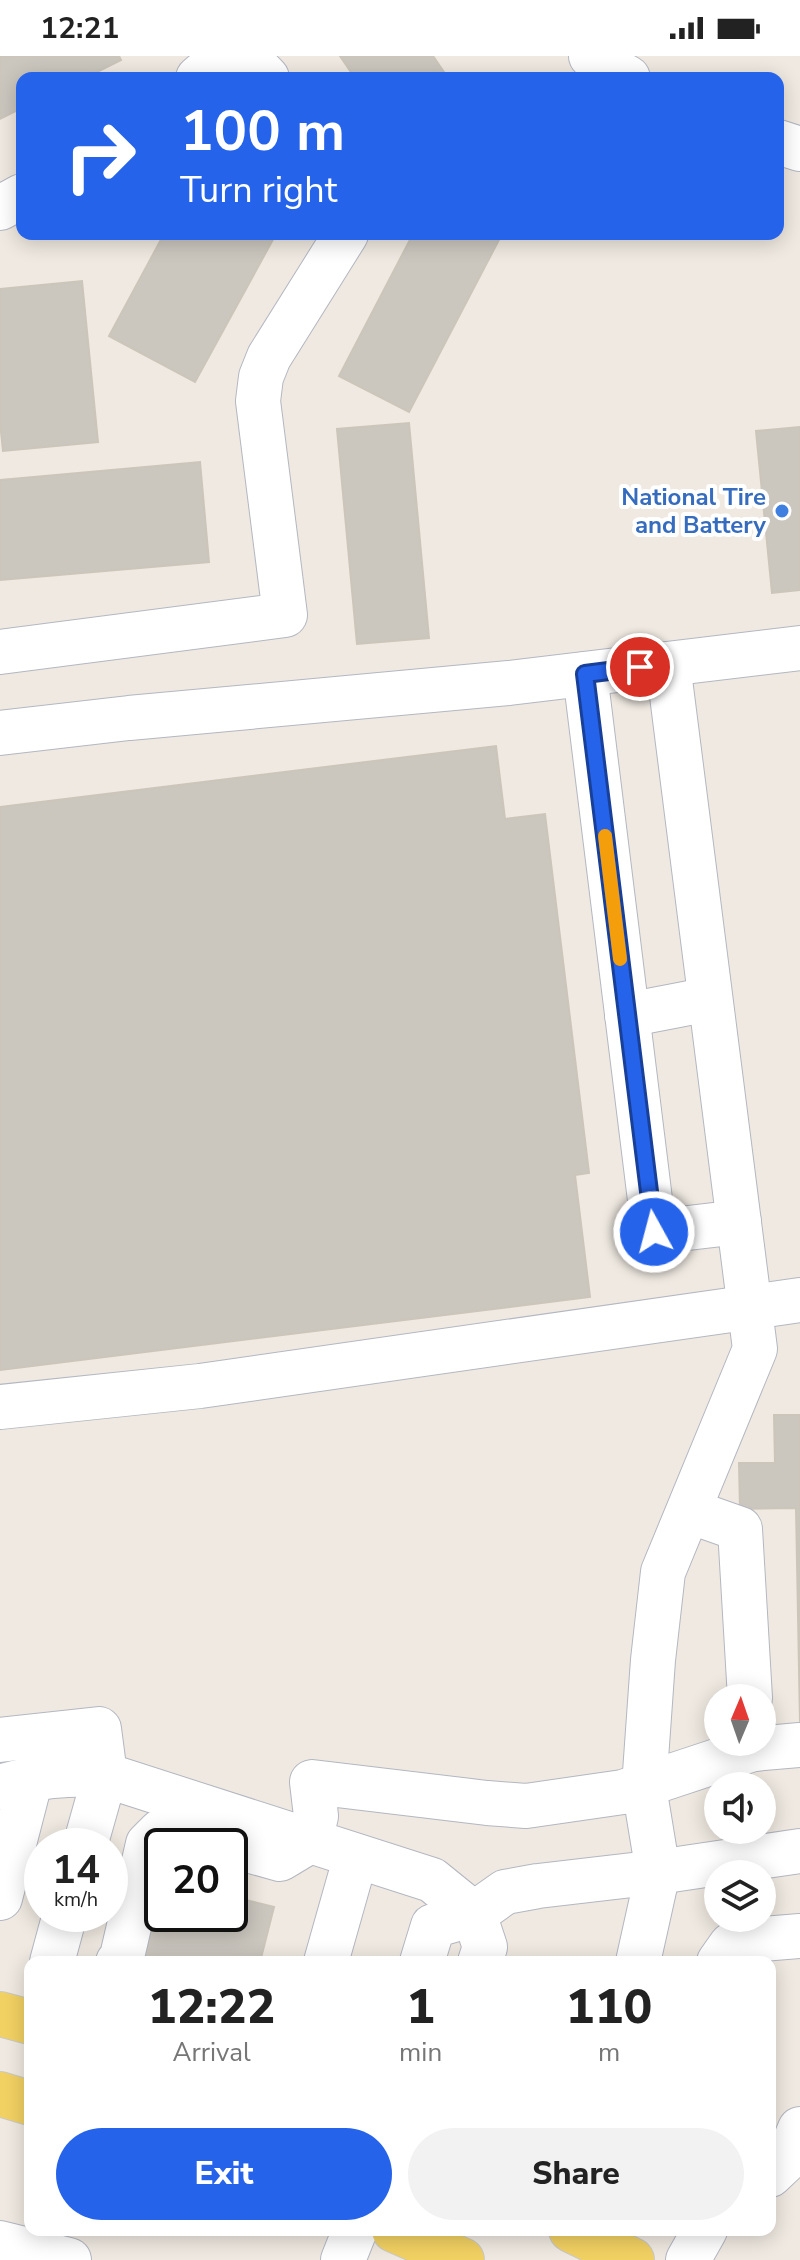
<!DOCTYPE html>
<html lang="en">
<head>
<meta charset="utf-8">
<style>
	body { margin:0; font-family:"Nunito Sans",sans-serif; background:#f2f2f2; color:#222; height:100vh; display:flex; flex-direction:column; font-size:30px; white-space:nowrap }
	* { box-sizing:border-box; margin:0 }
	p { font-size:26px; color:#767676 }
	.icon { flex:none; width:44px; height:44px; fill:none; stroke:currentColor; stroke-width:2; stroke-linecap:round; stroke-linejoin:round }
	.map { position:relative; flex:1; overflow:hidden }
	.drawer { position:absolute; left:24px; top:1900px; width:752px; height:280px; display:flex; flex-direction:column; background:#fff; border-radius:16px; box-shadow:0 4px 20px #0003 }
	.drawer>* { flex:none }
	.guide { position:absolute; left:16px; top:16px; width:768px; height:168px; border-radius:16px; box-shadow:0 4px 20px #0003; background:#2563eb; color:#fff; overflow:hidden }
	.needle { width:52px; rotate:2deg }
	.controls { position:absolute; left:704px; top:1628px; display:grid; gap:16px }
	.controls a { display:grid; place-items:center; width:72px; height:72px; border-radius:50%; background:#fff; box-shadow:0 4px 20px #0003; font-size:40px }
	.speed { position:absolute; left:24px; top:1772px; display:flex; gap:16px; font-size:40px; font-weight:700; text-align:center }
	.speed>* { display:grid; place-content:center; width:104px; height:104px; border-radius:50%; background:#fff; box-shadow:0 4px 20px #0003; line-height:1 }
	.speed small { font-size:20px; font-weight:400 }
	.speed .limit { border:4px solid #111; border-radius:12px; background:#fff; color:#111 }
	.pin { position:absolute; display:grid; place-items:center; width:68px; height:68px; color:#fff; margin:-34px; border:4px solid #fff; border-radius:50%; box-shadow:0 2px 8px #0007 }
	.me { position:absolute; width:88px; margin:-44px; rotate:353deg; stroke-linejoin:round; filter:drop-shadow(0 0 6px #0008) }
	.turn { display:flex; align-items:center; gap:28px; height:168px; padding:0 32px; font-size:36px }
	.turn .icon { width:104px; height:104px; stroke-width:2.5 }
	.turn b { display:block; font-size:56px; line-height:68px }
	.eta { display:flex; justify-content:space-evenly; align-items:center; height:136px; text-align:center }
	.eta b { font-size:48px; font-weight:800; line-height:56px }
	.cta { display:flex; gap:16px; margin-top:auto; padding:16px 32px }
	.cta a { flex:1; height:92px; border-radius:48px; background:#2563eb; color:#fff; font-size:32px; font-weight:800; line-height:92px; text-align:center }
	.cta a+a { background:#f2f2f2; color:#222 }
	.status { display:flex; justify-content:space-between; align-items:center; height:56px; padding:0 40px; background:#fff; direction:ltr }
	.status svg { height:22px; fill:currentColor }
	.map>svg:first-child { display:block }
	.building { fill:#cbc7bf; stroke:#cbc5ba; stroke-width:2 }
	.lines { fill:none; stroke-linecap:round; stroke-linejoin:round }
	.minor-casing { stroke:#b4b7c1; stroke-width:46 }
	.major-casing { stroke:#c9c9c9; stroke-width:46 }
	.minor { stroke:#fff; stroke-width:44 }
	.major { stroke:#f2d163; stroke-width:44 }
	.route-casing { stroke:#184099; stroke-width:20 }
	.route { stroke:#2563eb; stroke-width:14 }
	.slow { stroke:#f59e0b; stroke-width:14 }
	.shop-dot { fill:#3f7fe0; stroke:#fff; stroke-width:3 }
	.labels { text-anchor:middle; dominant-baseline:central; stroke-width:8; stroke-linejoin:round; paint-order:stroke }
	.shop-label { font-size:24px; font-weight:bold; fill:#366cbe; stroke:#fff; text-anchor:end }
</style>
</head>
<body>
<div class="status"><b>12:21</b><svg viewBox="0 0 49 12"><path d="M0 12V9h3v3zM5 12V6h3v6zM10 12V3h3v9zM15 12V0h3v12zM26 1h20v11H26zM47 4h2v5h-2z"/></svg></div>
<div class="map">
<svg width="800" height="2204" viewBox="0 0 800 2204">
	<rect width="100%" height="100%" fill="#efe9e1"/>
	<g class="building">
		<path d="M0,0H119L121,4L85,22H22V52L0,63Z"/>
		<path d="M340,0H433L448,22H355Z"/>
		<path d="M164,178H276L195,326L109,280Z"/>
		<path d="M413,178H502L409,356L339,320Z"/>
		<path d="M82,225L98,386L3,395L0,366V233Z"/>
		<path d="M409,367L429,582L357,588L337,373Z"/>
		<path d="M800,371V534L772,537L756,375Z"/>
		<path d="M200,406L209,506L0,524V424Z"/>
		<path d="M496,690L505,763L545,758L589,1117L575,1119L590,1241L0,1314V751Z"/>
		<path d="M774,1359H800V1666L796,1452L740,1453L739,1407H775Z"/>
		<path d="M162,1822V1858H230V1840L274,1851L260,1906H131Z"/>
	</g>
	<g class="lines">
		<g class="minor-casing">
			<g id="minor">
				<path d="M246,0L267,22"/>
				<path d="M591,0L628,22"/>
				<path d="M198,22L224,0"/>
				<path d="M778,86L800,93"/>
				<path d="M0,152L22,140"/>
				<path d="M0,596L285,559L258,345L261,321L269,301L346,178"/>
				<path d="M585,618L654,1176L739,1166"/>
				<path d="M0,677L129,662L509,627L800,592"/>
				<path d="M627,959L710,943"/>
				<path d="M0,1351L200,1330L800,1244"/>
				<path d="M689,1455L740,1473L750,1642"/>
				<path d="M0,1684L99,1673L105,1719L85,1790"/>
				<path d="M753,1693L800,1689"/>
				<path d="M0,1731C37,1720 66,1717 105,1719L432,1824L474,1858"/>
				<path d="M0,1842L31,1722"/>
				<path d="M474,1858L485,1891L480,1906"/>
				<path d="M52,1906L65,1858"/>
				<path d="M118,1906L121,1905L148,1788L160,1776L179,1775L280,1803L310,1785L316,1760L312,1726L487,1747L526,1750L623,1736L753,1693L752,1686"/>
				<path d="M326,1906L356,1800"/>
				<path d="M422,1906L433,1870L474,1858L505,1836L538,1830L658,1816L800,1795"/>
				<path d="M638,1906L658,1816L644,1731L653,1604L663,1516L755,1293L668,608"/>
				<path d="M719,1906L731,1889L762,1883L800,1880"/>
				<path d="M770,2119L788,2102L800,2073"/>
				<path d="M0,2187L69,2204"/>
				<path d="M343,2204L355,2174"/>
				<path d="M688,2204L705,2174"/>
			</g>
		</g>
		<g class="major-casing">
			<g id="major">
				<path d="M0,1958L30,1966"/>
				<path d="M0,2038L30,2047"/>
				<path d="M394,2174L462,2204"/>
				<path d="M571,2174L632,2204"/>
			</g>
		</g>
		<use href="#minor" class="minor"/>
		<use href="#major" class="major"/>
	</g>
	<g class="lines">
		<g class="route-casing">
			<path id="route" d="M640,611L585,618L654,1176"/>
		</g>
		<use href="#route" class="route"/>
		<path class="slow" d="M605,780L620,903"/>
	</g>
	<circle class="shop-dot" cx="782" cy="455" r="8"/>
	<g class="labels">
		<g class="shop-label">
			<text x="766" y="441">National Tire<tspan x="766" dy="28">and Battery</tspan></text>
		</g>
	</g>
</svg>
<div class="controls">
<a><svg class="needle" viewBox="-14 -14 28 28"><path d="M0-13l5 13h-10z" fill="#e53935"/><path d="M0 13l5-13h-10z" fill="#767676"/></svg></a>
<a><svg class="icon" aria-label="sound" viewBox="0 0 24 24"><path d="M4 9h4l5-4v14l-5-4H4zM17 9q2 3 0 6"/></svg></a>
<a><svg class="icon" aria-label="layers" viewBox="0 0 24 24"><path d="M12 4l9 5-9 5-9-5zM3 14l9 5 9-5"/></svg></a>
</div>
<div class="speed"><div>14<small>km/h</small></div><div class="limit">20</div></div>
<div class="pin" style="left:640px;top:611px;background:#d93025"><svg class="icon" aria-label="arrive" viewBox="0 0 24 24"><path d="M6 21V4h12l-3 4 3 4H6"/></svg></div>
<svg class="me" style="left:654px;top:1176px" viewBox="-20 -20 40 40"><circle r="17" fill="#2563eb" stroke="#fff" stroke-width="3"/><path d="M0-11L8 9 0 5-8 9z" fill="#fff"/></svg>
<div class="guide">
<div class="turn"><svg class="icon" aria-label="right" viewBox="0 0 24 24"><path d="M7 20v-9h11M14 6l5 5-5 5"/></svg><div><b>100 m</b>Turn right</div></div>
</div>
<section class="drawer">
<div class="eta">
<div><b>12:22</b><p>Arrival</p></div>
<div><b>1</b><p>min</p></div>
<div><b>110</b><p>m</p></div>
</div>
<div class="cta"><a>Exit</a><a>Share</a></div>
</section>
</div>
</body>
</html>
